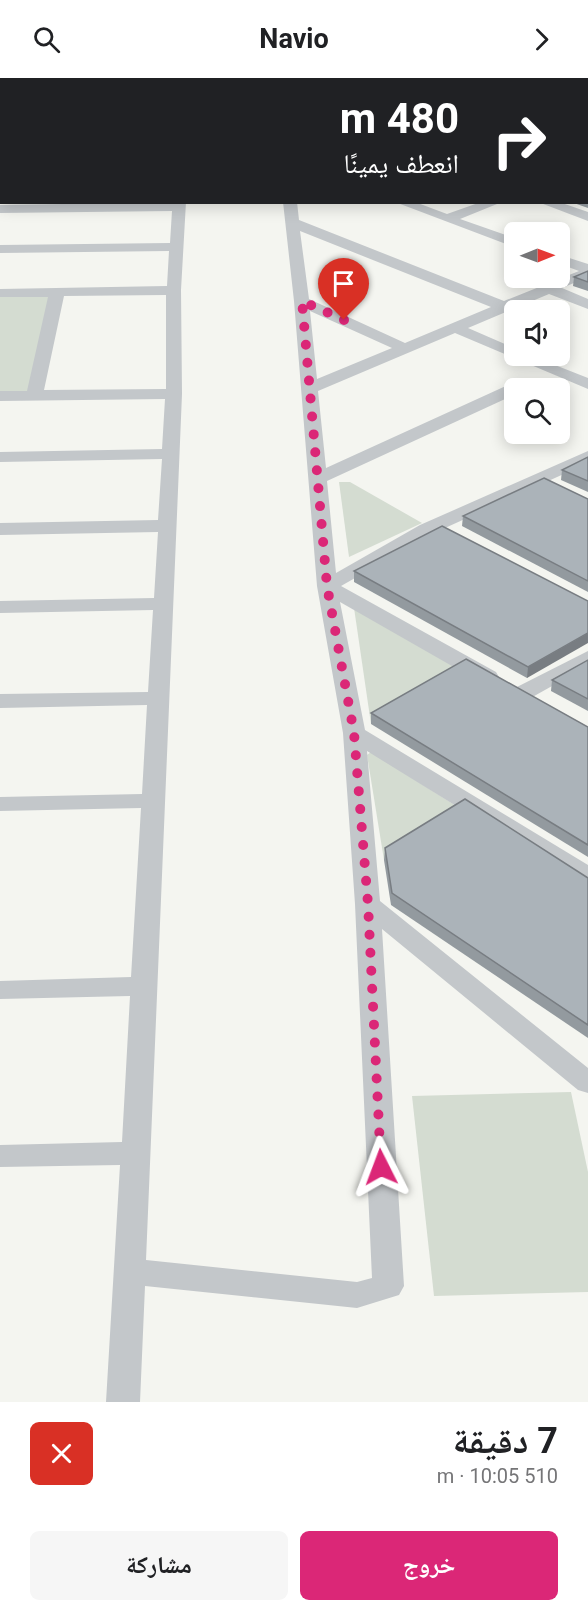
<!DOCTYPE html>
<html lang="ar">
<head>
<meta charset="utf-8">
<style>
	body { margin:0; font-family:Roboto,"Noto Naskh Arabic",sans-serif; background:#f6f6f6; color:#202124; direction:rtl; height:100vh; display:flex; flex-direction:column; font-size:22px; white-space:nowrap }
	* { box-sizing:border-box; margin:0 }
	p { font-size:20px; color:#757577 }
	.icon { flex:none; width:33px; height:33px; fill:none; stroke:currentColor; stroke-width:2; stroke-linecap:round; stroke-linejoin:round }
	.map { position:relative; height:1324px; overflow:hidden; direction:ltr }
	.drawer { display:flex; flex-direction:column; background:#fff; flex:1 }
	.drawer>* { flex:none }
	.top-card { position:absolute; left:0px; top:0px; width:588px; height:126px; box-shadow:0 3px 15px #0003; direction:rtl; background:#202124; color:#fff; overflow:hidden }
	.needle { width:39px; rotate:89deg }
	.tools { position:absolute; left:504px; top:144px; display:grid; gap:12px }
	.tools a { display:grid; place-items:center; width:66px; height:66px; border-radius:9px; background:#fff; box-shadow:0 3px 15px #0003; font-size:30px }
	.pin { position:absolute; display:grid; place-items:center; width:51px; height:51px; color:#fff; margin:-62px -26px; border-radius:50% 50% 50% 0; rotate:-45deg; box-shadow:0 0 6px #0007 }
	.pin .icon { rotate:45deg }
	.me { position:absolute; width:66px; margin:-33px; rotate:357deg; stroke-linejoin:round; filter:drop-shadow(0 0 4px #0008) }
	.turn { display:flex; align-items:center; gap:21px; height:126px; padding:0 30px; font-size:27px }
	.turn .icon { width:78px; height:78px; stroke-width:2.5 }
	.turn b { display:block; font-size:42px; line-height:51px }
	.round { display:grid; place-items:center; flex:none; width:63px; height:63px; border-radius:9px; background:#f6f6f6 }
	.head { display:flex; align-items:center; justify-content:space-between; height:102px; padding:0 30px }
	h1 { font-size:36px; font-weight:700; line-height:45px }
	.primary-button { display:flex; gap:12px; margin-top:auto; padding:12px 30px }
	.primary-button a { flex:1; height:69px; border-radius:9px; background:#db2777; color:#fff; font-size:24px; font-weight:700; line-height:69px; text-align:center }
	.primary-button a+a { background:#f6f6f6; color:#202124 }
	header { display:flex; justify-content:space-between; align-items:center; height:78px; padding:0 30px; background:#fff; font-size:27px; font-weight:700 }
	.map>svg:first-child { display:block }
	.green { fill:#d4dcd1 }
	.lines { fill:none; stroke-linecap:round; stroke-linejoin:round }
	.major-casing { stroke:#b6babe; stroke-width:4 }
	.minor { fill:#c3c7ca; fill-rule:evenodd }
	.major { fill:#fff; fill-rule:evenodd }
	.wall { fill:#939a9f }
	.shaded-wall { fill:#787d82 }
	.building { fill:#abb3b9; stroke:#787d82; stroke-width:1.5 }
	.route { stroke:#db2777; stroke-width:10; stroke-dasharray:0 18 }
</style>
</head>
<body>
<header><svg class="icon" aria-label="forward" viewBox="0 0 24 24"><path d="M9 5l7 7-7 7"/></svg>Navio<svg class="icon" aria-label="search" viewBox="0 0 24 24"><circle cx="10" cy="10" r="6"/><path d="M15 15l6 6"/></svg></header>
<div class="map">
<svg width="588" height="1324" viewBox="0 0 588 1324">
	<rect width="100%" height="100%" fill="#f4f5f0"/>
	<g class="green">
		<path d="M57,214L34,318H0V215Z"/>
		<path d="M339,404H350L422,445L349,479Z"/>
		<path d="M353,523L465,592L371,646Z"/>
		<path d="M371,674L464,733L384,782L367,677Z"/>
		<path d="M571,1014L588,1094V1214L434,1218L412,1018Z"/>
	</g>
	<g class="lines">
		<g class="major-casing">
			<g id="major">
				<rect x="586" y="3" width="2" height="8"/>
				<rect x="0" y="26" width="2" height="10"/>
			</g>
		</g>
		<g class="minor">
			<rect x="438" y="0" width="12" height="2"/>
			<rect x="0" y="58" width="2" height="8"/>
			<rect x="586" y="71" width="2" height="8"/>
			<rect x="0" y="91" width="2" height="8"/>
			<path d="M186,124L181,212L182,316L146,1182L357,1204L372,1200L355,826L343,655L317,508L294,223L283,124H297L299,142L504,223L579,193L560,186V177L588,186V199L562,210L588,221V231L549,216L468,250L514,270V278H532L588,300V311L455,255L318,313L326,390L508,307L514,306L522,310H514V317L327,403L336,495L420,447L588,373V385L434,455L341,508L496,594L499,599L496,604H480L340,524L365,652L588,787V806L579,804L367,673L380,823L588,990V1015L578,1012L382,851L404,1208L399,1217L357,1230L145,1208L140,1324H106L120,1087L0,1089V1067L122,1064L130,918L0,921V903L131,899L141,730L0,733V719L142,716L147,627L0,630V616L148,614L153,532L0,535V523L154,520L158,454L0,457V445L158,442L162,381L0,384V374L162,371L165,321L0,323V313H27L48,219H0V211L167,208L169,173L0,175V167L170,165L172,133L0,135V127ZM300,153L491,229L405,265L309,221ZM166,217V311L44,312L64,218ZM310,233L392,270L317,301Z"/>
			<path d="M395,124H415L447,136L481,124H502L460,141L514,160V169Z"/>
			<path d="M538,124H559L588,134V143Z"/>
			<path d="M588,573V588L527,622H511L508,617L511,612Z"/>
		</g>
		<use href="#major" class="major"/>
	</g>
	<g class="wall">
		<rect x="586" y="25" width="2" height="42"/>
		<path d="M586,91H588V130L571,124H586Z"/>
		<path d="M588,193V213L573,208L574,199Z"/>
		<path d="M588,379V414L561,402L562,392Z"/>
		<path d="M588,421V514L462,448L463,438Z"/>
		<path d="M354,493L588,523L527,600L354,504Z"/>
		<path d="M588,582V633L551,613L552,602Z"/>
		<path d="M371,635L588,649V779L371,646Z"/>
		<path d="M385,770L588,800V960L391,827L384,782Z"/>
	</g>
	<path class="shaded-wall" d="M588,555V565L527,600L528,589Z"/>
	<g class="building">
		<path d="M586,25H588V43L586,42Z"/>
		<path d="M586,91H588V122L586,121Z"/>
		<path d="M588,193V204L574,199Z"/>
		<path d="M588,379V403L562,392Z"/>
		<path d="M544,400L588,421V503L463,438Z"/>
		<path d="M442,448L588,523V555L528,589L354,493Z"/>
		<path d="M466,581L588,649V767L371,635Z"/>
		<path d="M588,582V621L552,602Z"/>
		<path d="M465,721L588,800V947L392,815L385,770Z"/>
	</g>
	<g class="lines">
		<path class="route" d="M344,242L302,223L327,508L354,655L368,826L381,1089"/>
	</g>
</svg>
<div class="tools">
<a><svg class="needle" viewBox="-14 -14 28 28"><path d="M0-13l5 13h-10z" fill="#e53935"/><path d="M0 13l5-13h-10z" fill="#757577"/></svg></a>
<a><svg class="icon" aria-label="sound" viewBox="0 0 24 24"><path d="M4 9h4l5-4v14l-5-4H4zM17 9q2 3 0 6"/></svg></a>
<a><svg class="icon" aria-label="search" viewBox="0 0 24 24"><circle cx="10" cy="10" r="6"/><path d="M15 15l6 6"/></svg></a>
</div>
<div class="pin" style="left:344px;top:242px;background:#d93025"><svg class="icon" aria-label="arrive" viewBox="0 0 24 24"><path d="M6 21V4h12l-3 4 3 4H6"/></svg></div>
<svg class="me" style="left:381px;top:1089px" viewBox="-20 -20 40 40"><path d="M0-17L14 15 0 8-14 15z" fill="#db2777" stroke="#fff" stroke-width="4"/></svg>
<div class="top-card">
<div class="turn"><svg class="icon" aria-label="right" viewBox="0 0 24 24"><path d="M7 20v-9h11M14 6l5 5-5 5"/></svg><div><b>480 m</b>انعطف يمينًا</div></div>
</div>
</div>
<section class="drawer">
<div class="head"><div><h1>7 دقيقة</h1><p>510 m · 10:05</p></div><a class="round" style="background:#d93025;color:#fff"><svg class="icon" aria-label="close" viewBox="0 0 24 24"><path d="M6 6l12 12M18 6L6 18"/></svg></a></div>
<div class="primary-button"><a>خروج</a><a>مشاركة</a></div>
</section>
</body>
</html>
